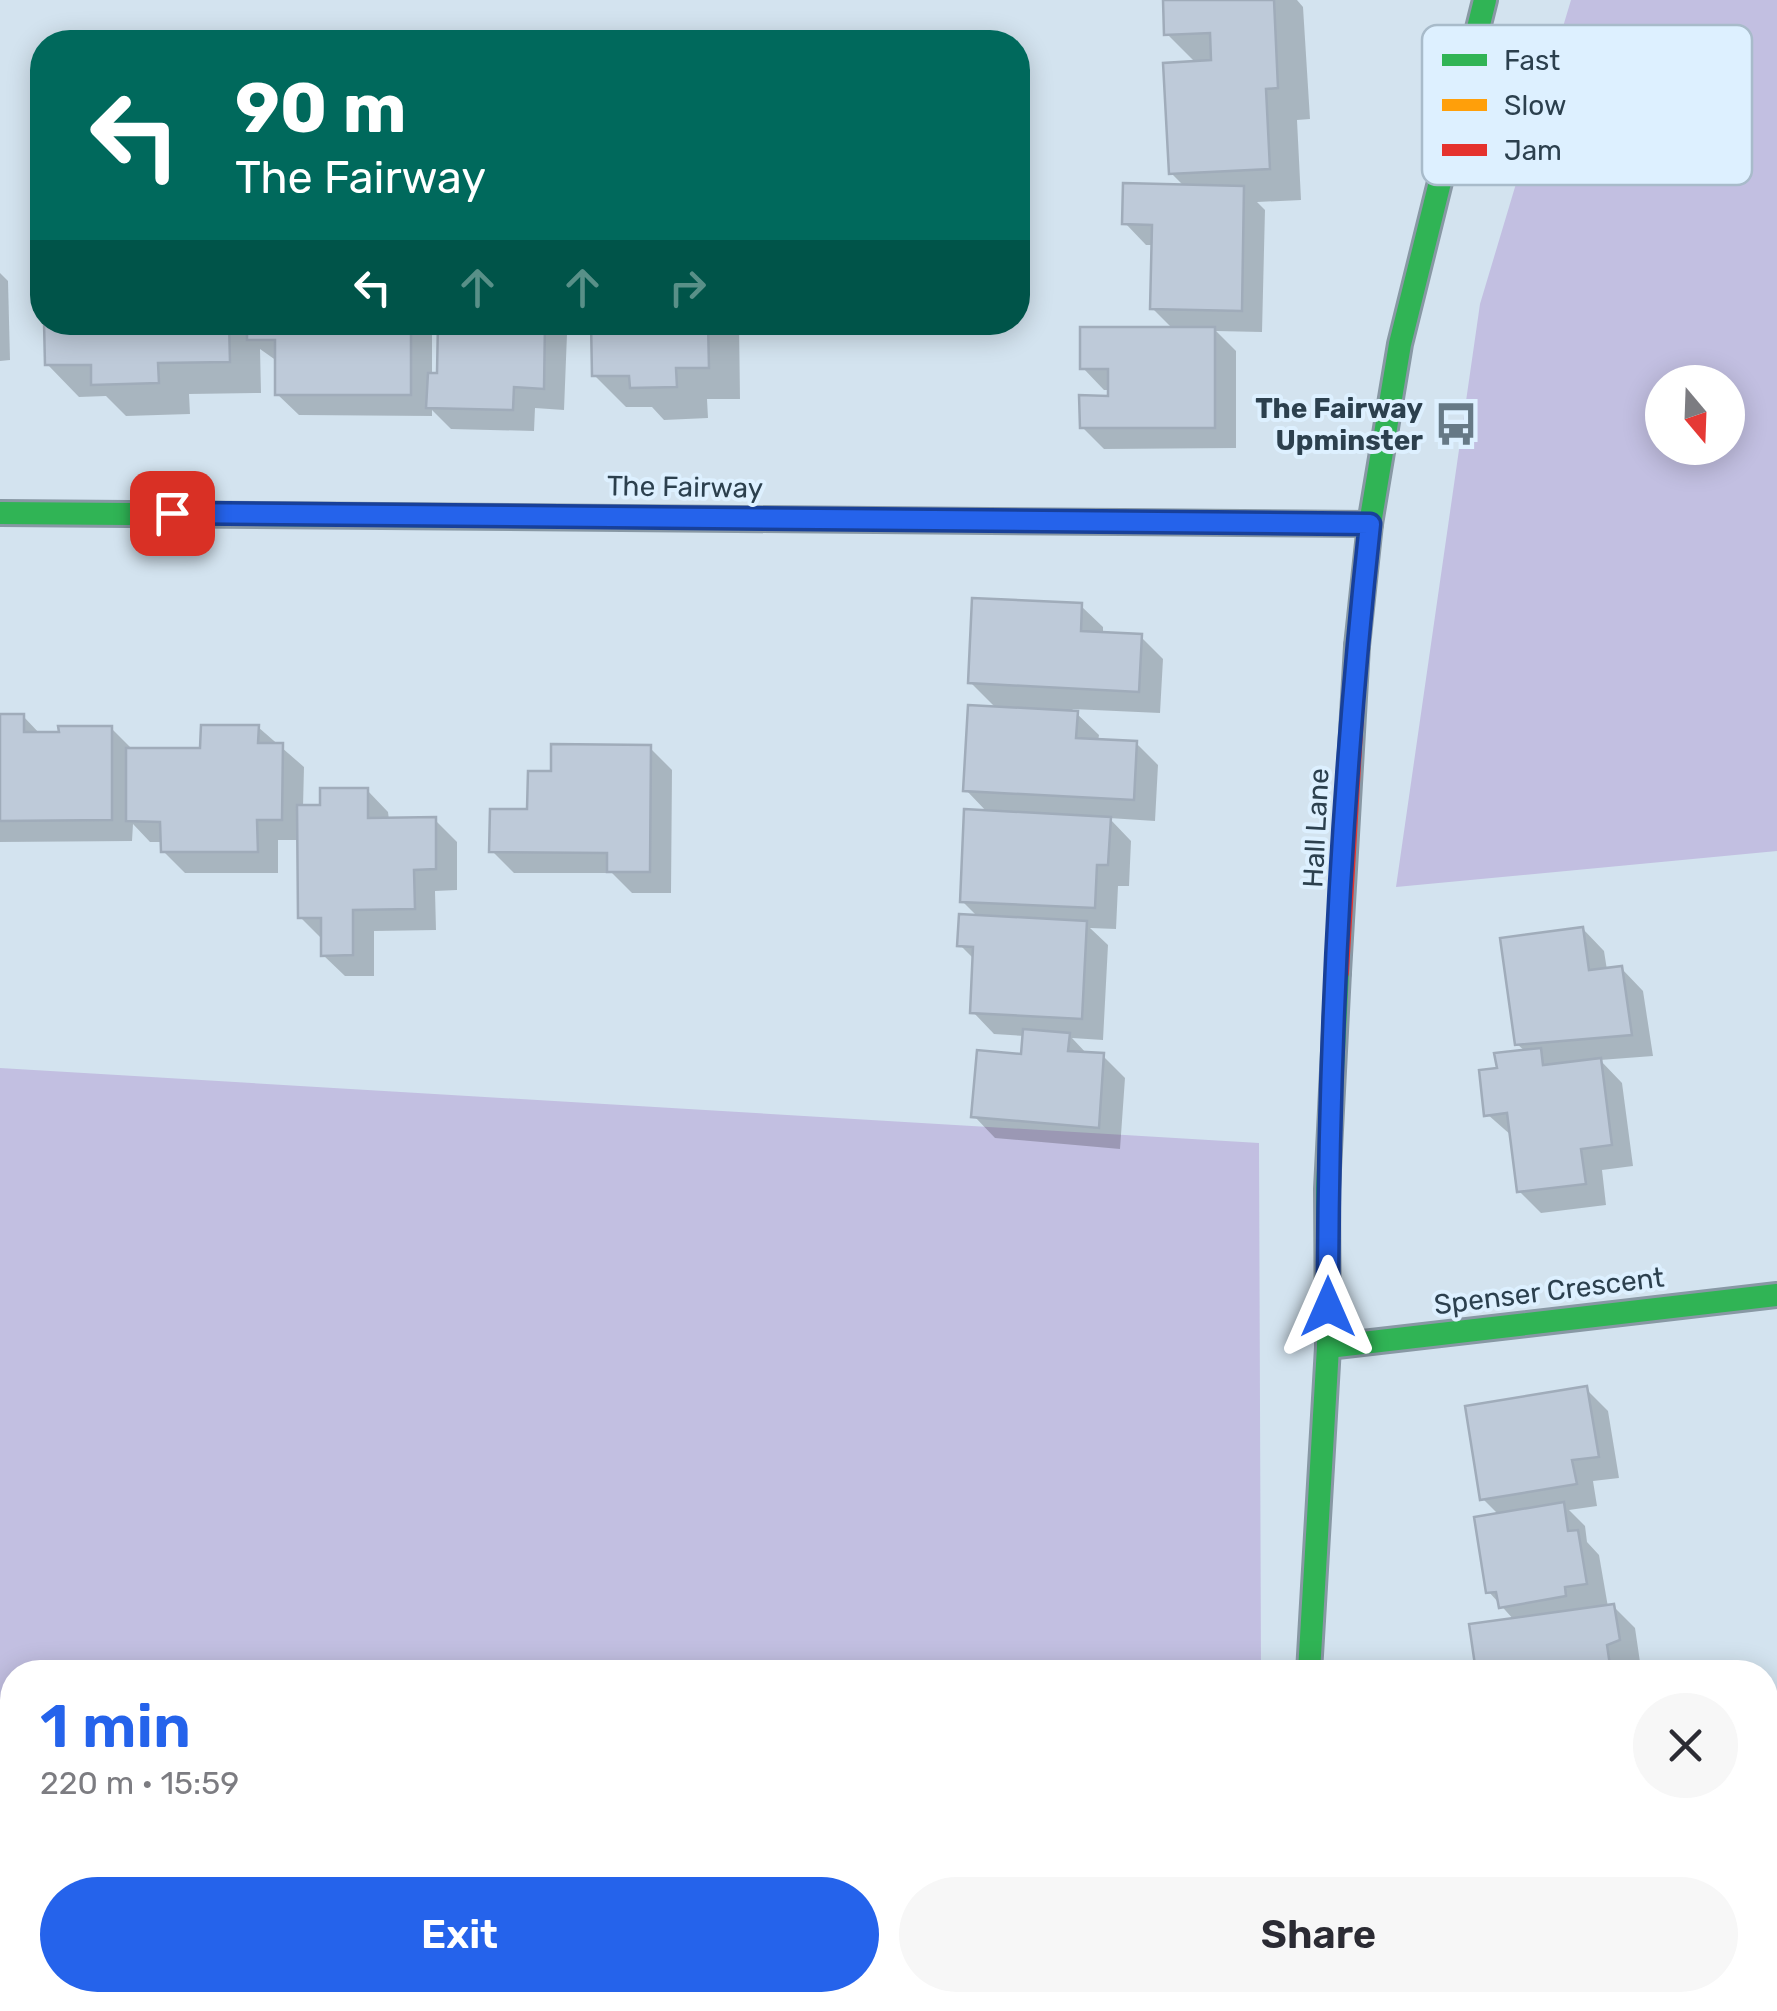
<!DOCTYPE html>
<html lang="en">
<head>
<meta charset="utf-8">
<style>
	body { margin:0; font-family:Rubik,sans-serif; background:#f7f7f7; color:#2b2b33; height:100vh; display:flex; flex-direction:column; font-size:38px; white-space:nowrap }
	* { box-sizing:border-box; margin:0 }
	p { font-size:32px; color:#7c7c81 }
	.icon { flex:none; width:55px; height:55px; fill:none; stroke:currentColor; stroke-width:2; stroke-linecap:round; stroke-linejoin:round }
	.map { position:relative; flex:1; overflow:hidden }
	.sheet { position:absolute; left:0px; top:1660px; width:1778px; height:352px; display:flex; flex-direction:column; background:#fff; border-radius:40px 40px 0 0; box-shadow:0 5px 25px #0003 }
	.sheet>* { flex:none }
	.hud { position:absolute; left:30px; top:30px; width:1000px; height:305px; border-radius:40px; box-shadow:0 5px 25px #0003; background:#00695c; color:#fff; overflow:hidden }
	.needle { width:65px; rotate:161deg }
	.controls { position:absolute; left:1645px; top:365px; display:grid; gap:20px }
	.controls a { display:grid; place-items:center; width:100px; height:100px; border-radius:50%; background:#fff; box-shadow:0 5px 25px #0003; font-size:50px }
	.pin { position:absolute; display:grid; place-items:center; width:85px; height:85px; color:#fff; margin:-42px; border-radius:20px; box-shadow:0 5px 15px #0006 }
	.me { position:absolute; width:110px; margin:-55px; rotate:0deg; stroke-linejoin:round; filter:drop-shadow(0 0 8px #0008) }
	.turn { display:flex; align-items:center; gap:35px; height:210px; padding:0 40px; font-size:45px }
	.turn .icon { width:130px; height:130px; stroke-width:2.5 }
	.turn b { display:block; font-size:70px; line-height:85px }
	.lanes { display:flex; align-items:center; height:95px; padding:0 40px; background:#0003; justify-content:center; gap:50px; direction:ltr }
	.lanes .off { opacity:.35 }
	.round { display:grid; place-items:center; flex:none; width:105px; height:105px; border-radius:52px; background:#f7f7f7 }
	.head { display:flex; align-items:center; justify-content:space-between; height:170px; padding:0 40px }
	h1 { font-size:60px; font-weight:600; line-height:75px; color:#2563eb }
	.primary-button { display:flex; gap:20px; margin-top:auto; padding:20px 40px }
	.primary-button a { flex:1; height:115px; border-radius:60px; background:#2563eb; color:#fff; font-size:40px; font-weight:600; line-height:115px; text-align:center }
	.primary-button a+a { background:#f7f7f7; color:#2b2b33 }
	.map>svg:first-child { display:block }
	.green { fill:#c2bfe1; fill-rule:evenodd }
	.shadow { fill:#0003 }
	.building { fill:#becad9; stroke:#a0acba; stroke-width:2.5 }
	.lines { fill:none; stroke-linecap:round; stroke-linejoin:round }
	.lane-casing { stroke:#8898a4; stroke-width:42 }
	.fast-casing { stroke:#8898a4; stroke-width:28 }
	.slow-casing { stroke:#8898a4; stroke-width:28 }
	.jam-casing { stroke:#8898a4; stroke-width:28 }
	.lane { stroke:#f8fbfd; stroke-width:38 }
	.fast { stroke:#30b455; stroke-width:22 }
	.slow { stroke:#ff9f0a; stroke-width:22 }
	.jam { stroke:#e5322d; stroke-width:22 }
	.route-casing { stroke:#184099; stroke-width:25 }
	.route { stroke:#2563eb; stroke-width:18 }
	.labels { text-anchor:middle; dominant-baseline:central; stroke-width:8; stroke-linejoin:round; paint-order:stroke }
	.poi-label { font-size:28px; font-weight:bold; fill:#2c404e; stroke:#ddf0ff; text-anchor:end }
	.street-label { font-size:28px; fill:#2c404e; stroke:#ddf0ff }
	.key { fill:#ddf0ff; stroke:#a8bbca; stroke-width:2.5 }
	.key-label { font-size:28px; fill:#2c404e }
</style>
</head>
<body>
<div class="map">
<svg width="1777" height="2011" viewBox="0 0 1777 2011">
	<rect width="100%" height="100%" fill="#d3e3ef"/>
	<g class="green">
		<path d="M1571,0H1777V851L1396,887L1480,304ZM1662,382H1728V448H1662Z"/>
		<path d="M0,1068L1259,1143L1261,1672H12V2000H435V2011H0Z"/>
	</g>
	<g class="shadow">
		<path d="M1165,0H1297L1303,7L1310,119L1297,120L1301,200L1257,202L1265,210L1262,332L1216,331L1236,351V448L1104,449L1082,427L1110,398L1111,390H1104L1083,368L1173,329L1152,308L1154,245H1146L1125,223L1185,187L1171,173L1197,64L1167,34Z"/>
		<path d="M0,273L8,281L10,360L0,361Z"/>
		<path d="M46,322H432V376H439L441,322H555L567,334L564,410L535,408L534,431L451,429L432,410V416L299,415L277,394V361L260,349L261,393L189,394L190,414L126,416L106,396L79,397L47,364Z"/>
		<path d="M593,322H739L740,399H707L708,418L664,420L652,407H626L594,375Z"/>
		<path d="M1081,606L1103,627V634L1141,637L1163,659L1160,713L1072,709L1099,735L1098,742L1136,743L1158,765L1155,821L1109,818L1131,841L1129,886H1118L1116,929L1090,928L1108,945L1103,1040L1072,1038L1088,1055L1103,1056L1125,1078L1120,1149L995,1138L974,1116L1023,1057L1025,1036L994,1034L973,1012L975,960L960,945L979,918L962,901L988,813L966,790L997,709L970,682Z"/>
		<path d="M23,716L41,735L111,728L133,750H203L258,727L304,767L303,807H322L367,790L388,812L389,820H435L457,842V890L435,891L436,930L374,931V976H345L323,955V940L300,917V840H278V873H185L163,851V842H150L133,824L132,841L0,842V717Z"/>
		<path d="M650,748L672,770L671,893H632L612,873H514L492,851L530,812Z"/>
		<path d="M1583,929L1604,951L1607,970L1622,969L1643,991L1653,1056L1600,1060L1622,1083L1633,1166L1602,1170L1606,1205L1541,1213L1519,1191L1512,1136L1487,1114L1500,1070L1526,1052L1517,1044Z"/>
		<path d="M1586,1389L1608,1411L1619,1478L1593,1481L1597,1506L1569,1510L1585,1526L1587,1542L1599,1555L1608,1607L1613,1606L1635,1628L1640,1662L1628,1666L1629,1672H1478L1471,1626L1514,1620L1489,1592L1499,1515L1483,1499Z"/>
		<path d="M1452,2000H1562L1564,2011H1464Z"/>
	</g>
	<g class="building">
		<path d="M1163,0H1274L1278,88L1266,89L1270,169L1169,174L1163,63L1211,60L1210,33L1164,35Z"/>
		<path d="M1123,183L1244,186L1242,311L1150,309L1152,225L1122,224Z"/>
		<path d="M44,322H229L230,362L158,363L159,383L91,385V365H45Z"/>
		<path d="M247,322H411V395H275V340H247Z"/>
		<path d="M438,322H545L544,389L514,387L513,410L426,408L428,373H437Z"/>
		<path d="M591,322H708L709,368H676L677,387L630,388L629,376H592Z"/>
		<path d="M1080,327H1215V428H1080L1079,395L1108,396V369H1080Z"/>
		<path d="M972,598L1082,603L1081,631L1142,634L1139,692L968,683Z"/>
		<path d="M968,705L1078,711L1076,738L1137,741L1134,800L963,791Z"/>
		<path d="M0,714H24V732H59L58,726H112V820L0,821Z"/>
		<path d="M201,725H259L258,743H283L282,820H257L258,852H161L160,822L126,821V748H200Z"/>
		<path d="M551,744L651,745L650,872H607V853L489,852L490,809H527L528,771H551Z"/>
		<path d="M320,788H368V818L436,817V869L414,870L415,909L353,910V955L321,956V918H298L297,805H320Z"/>
		<path d="M964,809L1111,817L1108,865H1097L1095,908L960,902Z"/>
		<path d="M959,914L1087,921L1082,1019L970,1013L973,947L957,946Z"/>
		<path d="M1583,927L1589,970L1622,966L1632,1035L1515,1045L1500,938Z"/>
		<path d="M1023,1029L1070,1033L1068,1051L1104,1053L1099,1128L971,1117L977,1050L1021,1054Z"/>
		<path d="M1541,1048L1543,1065L1601,1058L1612,1145L1581,1149L1586,1184L1517,1192L1507,1113L1484,1116L1479,1070L1497,1068L1494,1053Z"/>
		<path d="M1587,1386L1599,1457L1572,1460L1577,1484L1480,1500L1465,1406Z"/>
		<path d="M1564,1502L1568,1531L1578,1530L1587,1584L1565,1587L1566,1596L1499,1608L1496,1592L1486,1593L1474,1517Z"/>
		<path d="M1614,1604L1620,1640L1607,1645L1611,1672H1476L1469,1624Z"/>
		<path d="M1460,2000H1544L1546,2011H1462Z"/>
	</g>
	<g class="lines">
		<g class="lane-casing">
			<g id="lane">
				<path d="M19,2011L34,2000"/>
				<path d="M695,2011L705,2000"/>
			</g>
		</g>
		<g class="fast-casing">
			<g id="fast">
				<path d="M0,513L1122,522"/>
				<path d="M1357,646L1370,524L1400,344L1485,0"/>
				<path d="M1328,1347L1777,1295"/>
				<path d="M1309,1672L1328,1347L1327,1189L1338,972"/>
				<path d="M1290,2011L1292,2000"/>
			</g>
		</g>
		<g class="slow-casing">
			<path id="slow" d="M1122,522L1370,524"/>
		</g>
		<g class="jam-casing">
			<path id="jam" d="M1338,972L1357,646"/>
		</g>
		<use href="#lane" class="lane"/>
		<use href="#fast" class="fast"/>
		<use href="#slow" class="slow"/>
		<use href="#jam" class="jam"/>
	</g>
	<g class="lines">
		<g class="route-casing">
			<path id="route" d="M172,513L1370,524C1342,783 1328,1046 1328,1307"/>
		</g>
		<use href="#route" class="route"/>
	</g>
	<defs>
		<g id="bus-bare" transform="scale(3.45)"><path d="M-5-6H5V4H4V6H2V4H-2V6H-4V4H-5ZM-3.5-4V0h7V-4ZM-3.5 1.2v1.5H-2V1.2ZM2 1.2v1.5H3.5V1.2Z" fill="#667986" stroke="#ddf0ff" stroke-width="2.5" paint-order="stroke"/></g>
	</defs>
	<g fill-rule="evenodd">
		<use href="#bus-bare" x="1456" y="424"/>
	</g>
	<g class="labels">
		<g class="poi-label">
			<text x="1423" y="408">The Fairway<tspan x="1423" dy="32">Upminster</tspan></text>
		</g>
		<g class="street-label">
			<text transform="translate(685 487) rotate(1)">The Fairway</text>
			<text transform="translate(1316 828) rotate(-87)">Hall Lane</text>
			<text transform="translate(1549 1291) rotate(-7)">Spenser Crescent</text>
		</g>
	</g>
	<rect x="1422" y="25" width="330" height="160" rx="15" class="key"/>
	<rect x="1442" y="54" width="45" height="12" fill="#30b455"/>
	<rect x="1442" y="99" width="45" height="12" fill="#ff9f0a"/>
	<rect x="1442" y="144" width="45" height="12" fill="#e5322d"/>
	<g class="key-label">
		<text x="1504" y="70">Fast</text>
		<text x="1504" y="115">Slow</text>
		<text x="1504" y="160">Jam</text>
	</g>
</svg>
<div class="controls">
<a><svg class="needle" viewBox="-14 -14 28 28"><path d="M0-13l5 13h-10z" fill="#e53935"/><path d="M0 13l5-13h-10z" fill="#7c7c81"/></svg></a>
</div>
<div class="pin" style="left:172px;top:513px;background:#d93025"><svg class="icon" aria-label="arrive" viewBox="0 0 24 24"><path d="M6 21V4h12l-3 4 3 4H6"/></svg></div>
<svg class="me" style="left:1328px;top:1307px" viewBox="-20 -20 40 40"><path d="M0-17L14 15 0 8-14 15z" fill="#2563eb" stroke="#fff" stroke-width="4"/></svg>
<div class="hud">
<div class="turn"><svg class="icon" aria-label="left" viewBox="0 0 24 24"><path d="M17 20v-9H6M10 6l-5 5 5 5"/></svg><div><b>90 m</b>The Fairway</div></div>
<div class="lanes"><svg class="icon" aria-label="left" viewBox="0 0 24 24"><path d="M17 20v-9H6M10 6l-5 5 5 5"/></svg><svg class="icon off" aria-label="ahead" viewBox="0 0 24 24"><path d="M12 20V5M6 11l6-6 6 6"/></svg><svg class="icon off" aria-label="ahead" viewBox="0 0 24 24"><path d="M12 20V5M6 11l6-6 6 6"/></svg><svg class="icon off" aria-label="right" viewBox="0 0 24 24"><path d="M7 20v-9h11M14 6l5 5-5 5"/></svg></div>
</div>
<section class="sheet">
<div class="head"><div><h1>1 min</h1><p>220 m · 15:59</p></div><a class="round"><svg class="icon" aria-label="close" viewBox="0 0 24 24"><path d="M6 6l12 12M18 6L6 18"/></svg></a></div>
<div class="primary-button"><a>Exit</a><a>Share</a></div>
</section>
</div>
</body>
</html>
